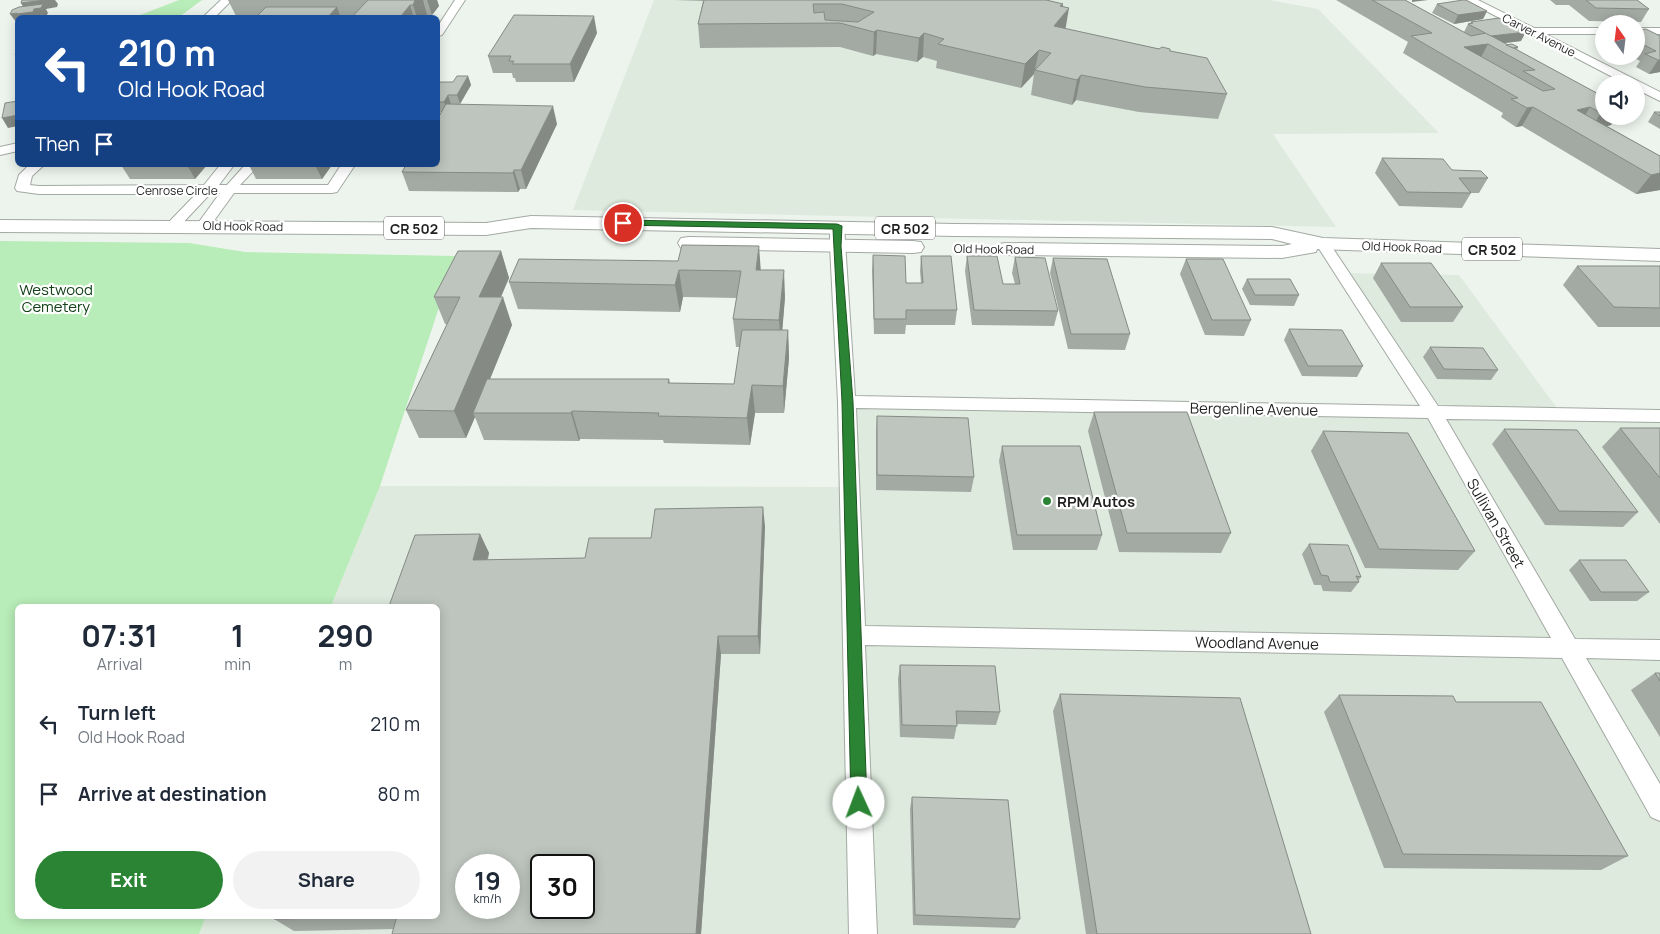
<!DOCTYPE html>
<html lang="en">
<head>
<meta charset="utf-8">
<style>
	body { margin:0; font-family:Manrope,sans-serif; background:#f2f2f3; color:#1f2937; height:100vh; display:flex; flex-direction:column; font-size:19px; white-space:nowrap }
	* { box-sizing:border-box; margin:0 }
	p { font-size:16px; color:#747a83 }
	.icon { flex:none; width:28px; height:28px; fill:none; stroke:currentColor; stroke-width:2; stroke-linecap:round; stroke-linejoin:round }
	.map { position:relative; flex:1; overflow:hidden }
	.details { position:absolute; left:15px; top:604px; width:425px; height:315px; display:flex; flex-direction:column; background:#fff; border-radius:8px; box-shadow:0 2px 12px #0003 }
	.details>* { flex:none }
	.banner { position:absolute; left:15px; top:15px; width:425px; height:152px; border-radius:8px; box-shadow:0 2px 12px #0003; background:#1a4fa0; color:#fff; overflow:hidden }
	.needle { width:32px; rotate:346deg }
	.tools { position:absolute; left:1595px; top:15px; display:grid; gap:10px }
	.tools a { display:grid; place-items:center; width:50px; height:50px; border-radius:50%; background:#fff; box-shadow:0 2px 12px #0003; font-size:25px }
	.speed { position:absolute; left:455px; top:854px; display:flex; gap:10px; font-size:25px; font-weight:700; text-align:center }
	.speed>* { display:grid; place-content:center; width:65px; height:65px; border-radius:50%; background:#fff; box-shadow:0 2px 12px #0003; line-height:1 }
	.speed small { font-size:12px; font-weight:400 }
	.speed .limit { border:2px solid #111; border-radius:8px; background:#fff; color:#111 }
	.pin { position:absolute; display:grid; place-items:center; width:42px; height:42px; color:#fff; margin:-21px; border:2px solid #fff; border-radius:50%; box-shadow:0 1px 5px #0007 }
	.me { position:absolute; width:55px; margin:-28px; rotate:358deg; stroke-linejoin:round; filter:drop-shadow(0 0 4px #0008) }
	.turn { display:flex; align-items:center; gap:18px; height:105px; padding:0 20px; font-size:22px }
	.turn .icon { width:65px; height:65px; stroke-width:2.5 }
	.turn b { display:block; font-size:35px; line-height:42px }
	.then { display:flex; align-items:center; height:48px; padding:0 20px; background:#0003; gap:10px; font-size:19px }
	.eta { display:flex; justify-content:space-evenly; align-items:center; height:85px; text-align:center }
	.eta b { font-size:30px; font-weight:700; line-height:35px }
	.action { display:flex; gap:10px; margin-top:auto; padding:10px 20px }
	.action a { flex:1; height:58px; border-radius:30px; background:#2b8433; color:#fff; font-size:20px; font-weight:700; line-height:58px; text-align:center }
	.action a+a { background:#f2f2f3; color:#1f2937 }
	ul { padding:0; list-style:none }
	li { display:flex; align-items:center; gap:15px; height:70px; padding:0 20px }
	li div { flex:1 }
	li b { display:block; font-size:19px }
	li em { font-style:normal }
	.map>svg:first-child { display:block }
	.built { fill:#ddeadd; fill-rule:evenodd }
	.green { fill:#b8ecb8 }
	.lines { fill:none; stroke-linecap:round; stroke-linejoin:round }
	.minor-casing { stroke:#a3a9a3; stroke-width:2 }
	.primary-casing { stroke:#a3a9a3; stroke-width:2 }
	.minor { fill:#fff; fill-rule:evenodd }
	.primary { fill:#fff; fill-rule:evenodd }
	.wall { fill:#a3a9a3 }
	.shaded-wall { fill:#858a85 }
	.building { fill:#bec5be; stroke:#858a85; fill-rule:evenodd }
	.route { fill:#2b8433; stroke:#1c5621 }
	.poi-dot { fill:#2b8433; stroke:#fff; stroke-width:2 }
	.labels { text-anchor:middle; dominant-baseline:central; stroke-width:4.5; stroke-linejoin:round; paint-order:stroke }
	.far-street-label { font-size:12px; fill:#1f211f; stroke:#fff }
	.shield { fill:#fff; stroke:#626462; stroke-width:1 }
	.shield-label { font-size:14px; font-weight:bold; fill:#1f211f }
	.park-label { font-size:15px; fill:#134117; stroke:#fff }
	.street-label { font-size:15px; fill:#1f211f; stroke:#fff }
	.poi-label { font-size:15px; font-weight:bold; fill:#1f211f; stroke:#fff; text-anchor:start }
</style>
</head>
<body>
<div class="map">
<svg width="1660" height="934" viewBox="0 0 1660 934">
	<rect width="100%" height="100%" fill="#edf4ed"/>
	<g class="built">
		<path d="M654,0H1269L1318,9L1439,133L1273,134L1336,227L573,210Z"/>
		<path d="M1336,273L1459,275L1563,416L1660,418V934H199L206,916H438V606H331L380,486L854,487L851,399L1426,409ZM466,865H509V908H466ZM541,865H584V908H541Z"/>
	</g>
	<g class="green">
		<path d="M179,0H202L179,17H135Z"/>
		<path d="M0,241L189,243L245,252L456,256L380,486L331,606H18V916H206L199,934H0Z"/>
	</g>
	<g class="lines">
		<g class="minor-casing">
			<g id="minor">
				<path d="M221,0H232L214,18H202Z"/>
				<path d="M455,0H465L442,35L438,36V26Z"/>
				<path d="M1465,0H1478L1534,28H1604V34H1545L1660,92V101L1636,89V84H1626Z"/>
				<rect x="1636" y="28" width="24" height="6"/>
				<path d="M18,143V151L0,155V147Z"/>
				<path d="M29,165H44L32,176L30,185L39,186L204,185L220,165H234L219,185H227L245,165H259L240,185H328L341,165H355L337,192L332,193H234L208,229H198L196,226L220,193H211L177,229H167L165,226L196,194H39L17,191L15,188L19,175Z"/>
				<path d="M837,222L842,223L844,226L855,396L1420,406L1316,244L1318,241H1328L1438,406L1660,410V422L1446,419L1575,639L1660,640V660L1586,658L1660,784V821L1651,817L1562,658L865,645L877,934H849L838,402L830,246V226L832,223ZM856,408L1428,418L1551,638L865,626Z"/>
			</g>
		</g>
		<g class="primary-casing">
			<g id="primary">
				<path d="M531,216L955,224L1272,227L1323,238L1660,249V261L1317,249L1316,252L1282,258L1006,255L998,254L995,249L998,244L1006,243L1282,246L1292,244L1272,239L955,236L531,228L486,235L0,232V220L486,223Z"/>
				<path d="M689,237L913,241L921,242L924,247L921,252L913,253L689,249L681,248L678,243L681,238Z"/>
			</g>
		</g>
		<use href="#minor" class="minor"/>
		<use href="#primary" class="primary"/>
	</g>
	<g class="wall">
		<path d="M228,0H437L439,6L432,15H427L426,18H237Z"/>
		<path d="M675,0H1046L1063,4V7L1065,29L1170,51L1227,94L1218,119L1139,112L1076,100L1072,105L1031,95L1034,74L1021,88L936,68L937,61L923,57L917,62L876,54L873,56L840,47L700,48L698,24L703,1Z"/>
		<path d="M1336,0H1405L1464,32L1468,24L1470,23L1471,22L1521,41L1504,43L1506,45L1518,47L1517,50L1604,97L1611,125L1607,126L1660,156V190L1636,194L1522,126L1516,127L1501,117L1503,113L1403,53L1408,42Z"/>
		<path d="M1550,0H1637L1649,9L1641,22L1589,21L1569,5H1556Z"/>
		<path d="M1437,4L1487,11L1483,19L1454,24L1432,13Z"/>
		<path d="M1636,30L1660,36V72L1649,74L1636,67L1640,61L1631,56H1636Z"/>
		<path d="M597,33L574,82H516L515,78H513L512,73H493L488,56Z"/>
		<path d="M468,76L471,85L460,104L557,124L526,189H520L518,192L409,191L402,172L441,112H438V86L453,82Z"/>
		<path d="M1654,112H1660V129L1648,122Z"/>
		<path d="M1382,158L1452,170L1488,178L1479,193H1471L1462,208L1399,206L1375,173Z"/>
		<path d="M121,165H207L195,179H130Z"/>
		<path d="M249,165H332L322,179H256Z"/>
		<path d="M501,251L509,278L501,297L512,325L490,379H669L670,383L734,384L740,347H736L733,319L737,298L683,297L680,312L518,309L509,282L519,259L761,270L785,297L782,330H788L789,358L784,413H755L750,445L664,443L663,440L580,439L579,441L484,440L475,417L466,438H419L406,410L447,324H445L434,297Z"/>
		<path d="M873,255L906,283H921L920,271L921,256L957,310L955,325H906L905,334H874L872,271Z"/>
		<path d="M967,256L1003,284H1015L1012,273L1015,257L1058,311L1054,326L972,325L965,271Z"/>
		<path d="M1053,258L1130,334L1125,350L1068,349L1050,273Z"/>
		<path d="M1186,259L1251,320L1244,336L1205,335L1180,274Z"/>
		<path d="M1381,263L1463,307L1453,322H1401L1373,278Z"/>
		<path d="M1577,266H1660V327H1598L1563,285Z"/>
		<path d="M1247,279L1299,295L1294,306L1250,305L1242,289Z"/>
		<path d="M1289,329L1363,366L1357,377L1302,376L1284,340Z"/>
		<path d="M1430,347L1498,370L1491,380L1437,379L1423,357Z"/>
		<path d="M1094,412L1231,533L1221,553L1119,552L1088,431Z"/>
		<path d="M877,416L974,477L971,492L876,490V432Z"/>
		<path d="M1620,428H1660V524L1602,447Z"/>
		<path d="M1504,429L1638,512L1623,527L1545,525L1492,444Z"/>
		<path d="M1323,431L1475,551L1458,570L1365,568L1311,451Z"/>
		<path d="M1002,446L1102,535L1097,550H1013L999,461Z"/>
		<path d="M765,526L760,654H721L701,934H392L394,929L294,931L274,919L480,534L489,553L488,560L585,558L651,538Z"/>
		<path d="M1309,544L1361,577L1358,581L1359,582L1351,592L1323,591L1321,585H1314L1302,554Z"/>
		<path d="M1579,560L1649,592L1637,601H1590L1569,570Z"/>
		<path d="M900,665L1000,712L996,725L957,724L954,739L900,737L898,679Z"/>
		<path d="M1655,673H1660V737L1631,690Z"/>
		<path d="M1060,694L1311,934H1086L1053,711Z"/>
		<path d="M1339,695L1456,702L1628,856L1601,870L1384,868L1324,712Z"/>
		<path d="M912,797L1020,919L1015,928L913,925L910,809Z"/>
	</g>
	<g class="shaded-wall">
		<path d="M45,0H55L58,4L57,7L46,9L48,13L45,18H18V22H16L10,14L26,12L21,3Z"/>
		<path d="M415,0H423L427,15L426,18H417L413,5Z"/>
		<path d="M427,0H437L439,6L432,15Z"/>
		<path d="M1412,0H1428L1412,2Z"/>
		<path d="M1063,4L1061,18L1069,8L1065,32L1054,26L1060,6Z"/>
		<path d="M410,5L414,18H402V15Z"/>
		<path d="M337,7L341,18H327Z"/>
		<path d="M1487,11L1483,19L1454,24L1458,15Z"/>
		<path d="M594,16L597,33L574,82L570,64Z"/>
		<path d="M877,30L876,54L873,56L874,32Z"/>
		<path d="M1526,32L1521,41L1490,45L1488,44L1479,61L1464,47L1491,36Z"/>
		<path d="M924,33L923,57L917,62L919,38Z"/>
		<path d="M1039,50L1034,74L1021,88L1025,64Z"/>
		<path d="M1658,60H1660V72L1649,74Z"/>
		<path d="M1081,75L1076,100L1072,105L1077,80Z"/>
		<path d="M468,76L471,85L460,104L457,95Z"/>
		<path d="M448,95L451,104L447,112L444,102Z"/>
		<path d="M553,106L557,124L526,189L521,170Z"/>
		<path d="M1533,107L1522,126L1516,127L1527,108Z"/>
		<path d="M1590,107L1579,126L1577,110Z"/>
		<path d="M1604,112V116H1617L1611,125L1589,131L1601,113Z"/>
		<path d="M18,115V126L8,128L2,118Z"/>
		<path d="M187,165H207L195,179Z"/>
		<path d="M315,165H332L322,179Z"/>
		<path d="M514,170L520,189L518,192L513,173Z"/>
		<path d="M1660,173V190L1636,194L1651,175Z"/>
		<path d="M759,246L761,273L756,270Z"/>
		<path d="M501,251L509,278L489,324L479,297Z"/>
		<path d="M679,270L683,297L680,312L675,285Z"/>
		<path d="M784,270L785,297L781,347L779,320Z"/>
		<path d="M503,297L512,325L476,413H473L475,417L466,438L454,411Z"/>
		<path d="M788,330L789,358L784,413L783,386Z"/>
		<path d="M752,385L755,413L750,445L747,418Z"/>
		<path d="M572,411L580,439L579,441L571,413Z"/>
		<path d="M763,507L765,526L760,654L758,636Z"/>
		<path d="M480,534L489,553L482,579L473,560Z"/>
		<path d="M718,636L721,654L701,934H696Z"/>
	</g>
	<g class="building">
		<path d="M22,0H45L21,3Z"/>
		<path d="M368,0H415L413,5H410L402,15H405L402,18H351Z"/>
		<path d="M704,0H1046L1063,4L1060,6L1069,8L1054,26L1159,49L1162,47L1170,49V51L1207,58L1227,94L1145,87L1081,75L1077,80L1035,70L1051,53L1039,50L1025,64L938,44L944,39L924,33L919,38L877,30L874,32L840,23L698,24ZM813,4H842L874,12L858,22L825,20L824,12L814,13Z"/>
		<path d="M1372,0H1405L1471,36L1486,33L1604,97V112L1601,113L1590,107L1577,110L1660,156V173L1651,175L1533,107L1527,108L1511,99L1518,98L1411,36L1432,33ZM1488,44L1535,70L1523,71L1555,89L1543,91L1464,47Z"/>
		<path d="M1463,0H1466L1487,11L1458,15L1437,4Z"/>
		<path d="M1586,0H1637L1649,9L1596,8Z"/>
		<path d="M43,4L41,8L34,9L33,12L17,14V13L10,14L12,10L19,7Z"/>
		<path d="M266,7H337L327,18H255Z"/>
		<path d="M43,14L42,18H21V17Z"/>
		<path d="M514,15L594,16L570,64H512L514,61H509L511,56H488Z"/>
		<path d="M1499,18L1526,32L1491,36L1468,24L1473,23L1471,22Z"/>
		<path d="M1646,29L1660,36V60H1658L1645,54L1656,51L1636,41V30Z"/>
		<path d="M1512,44L1518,47L1513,48L1506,45Z"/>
		<path d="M18,48V55H15Z"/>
		<path d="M457,76H468L457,95H448L444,102H438V86L440,82H453Z"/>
		<path d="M18,101V115L2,118L5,103Z"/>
		<path d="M446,104L553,106L521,170H514L513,173L402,172L406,165H438V118Z"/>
		<path d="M1654,112H1660V116Z"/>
		<path d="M1382,158L1443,159L1452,170L1481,171L1488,178H1459L1471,193L1407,192Z"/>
		<path d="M682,245L759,246L756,270H784L779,320L733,319L741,271L679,270L675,285L509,282L519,259L678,261Z"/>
		<path d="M458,251H501L479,297H503L454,411L406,410L460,297H434Z"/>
		<path d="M873,255L905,256L906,283H923L921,256H951L957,310H906V319H874Z"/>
		<path d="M967,256H997L1003,284H1020L1015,257L1045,258L1058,311L974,310Z"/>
		<path d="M1053,258L1107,259L1130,334H1071Z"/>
		<path d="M1186,259H1223L1251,320H1212Z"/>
		<path d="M1381,263H1431L1463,307H1410Z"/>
		<path d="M1577,266H1660V308L1614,307Z"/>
		<path d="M1247,279H1290L1299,295H1255Z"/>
		<path d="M1289,329L1342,330L1363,366H1308Z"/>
		<path d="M742,330H788L783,386L752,385L747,418L658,416L659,413L572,411L571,413H473L487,379H669L668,383L734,384Z"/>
		<path d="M1430,347L1483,348L1498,370L1444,369Z"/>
		<path d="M1094,412H1187L1231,533H1127Z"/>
		<path d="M877,416L968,418L974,477L877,475Z"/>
		<path d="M1620,428H1660V478Z"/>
		<path d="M1504,429L1577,430L1638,512L1559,511Z"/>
		<path d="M1323,431L1408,433L1475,551L1379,549Z"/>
		<path d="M1002,446H1080L1102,535H1017Z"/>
		<path d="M763,507L758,636H718L696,934H392L397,916L274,919L275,916H438V606H389L415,535L480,534L473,560L585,558L589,538H651L655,509ZM466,865H509V908H466ZM541,865H584V908H541Z"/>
		<path d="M1309,544L1348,545L1361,577L1356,576L1359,582H1330L1328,576L1321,575Z"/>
		<path d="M1579,560H1626L1649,592H1601Z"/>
		<path d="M900,665L995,666L1000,712L956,711L957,726L902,725Z"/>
		<path d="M1655,673H1660V681Z"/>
		<path d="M1060,694L1240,698L1311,934H1097Z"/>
		<path d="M1339,695L1453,696L1456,702H1541L1628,856L1403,854Z"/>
		<path d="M912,797L1008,800L1020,919L915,915Z"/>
	</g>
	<path class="route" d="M623,220L837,224L842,226L841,246L853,402L867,803L864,808L859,811L854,808L851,803L842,402L833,229L620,225L619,223Z"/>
	<circle class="poi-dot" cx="1047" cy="501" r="5"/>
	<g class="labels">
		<g class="far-street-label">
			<text transform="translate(1539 35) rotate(27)">Carver Avenue</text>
			<text x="177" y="190">Cenrose Circle</text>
			<text transform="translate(243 226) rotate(1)">Old Hook Road</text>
			<text transform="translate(1402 247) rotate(2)">Old Hook Road</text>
			<text transform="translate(994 249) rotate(1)">Old Hook Road</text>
		</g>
		<g class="shield">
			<rect x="384" y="216.5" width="60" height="23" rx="4"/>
			<rect x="875" y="216.5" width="60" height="23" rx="4"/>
			<rect x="1462" y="237.5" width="60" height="23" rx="4"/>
		</g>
		<g class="shield-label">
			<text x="414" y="228">CR 502</text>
			<text x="905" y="228">CR 502</text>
			<text x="1492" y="249">CR 502</text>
		</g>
		<g class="park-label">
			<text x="56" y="289">Westwood<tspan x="56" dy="17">Cemetery</tspan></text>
		</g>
		<g class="street-label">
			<text transform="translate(1254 409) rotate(1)">Bergenline Avenue</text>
			<text transform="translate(1496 523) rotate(60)">Sullivan Street</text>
			<text transform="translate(1257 643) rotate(1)">Woodland Avenue</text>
		</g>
		<g class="poi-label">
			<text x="1057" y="501">RPM Autos</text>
		</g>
	</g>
</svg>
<div class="tools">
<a><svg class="needle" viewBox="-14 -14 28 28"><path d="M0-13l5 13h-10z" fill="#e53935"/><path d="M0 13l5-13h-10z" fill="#747a83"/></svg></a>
<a><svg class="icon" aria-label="sound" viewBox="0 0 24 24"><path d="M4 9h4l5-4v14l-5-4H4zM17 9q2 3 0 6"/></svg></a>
</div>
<div class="speed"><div>19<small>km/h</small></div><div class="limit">30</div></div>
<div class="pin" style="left:623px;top:223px;background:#d93025"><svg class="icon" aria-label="arrive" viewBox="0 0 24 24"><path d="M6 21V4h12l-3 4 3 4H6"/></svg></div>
<svg class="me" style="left:859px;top:803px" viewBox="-20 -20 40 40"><circle r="19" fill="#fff"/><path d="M0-13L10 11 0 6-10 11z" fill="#2b8433"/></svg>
<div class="banner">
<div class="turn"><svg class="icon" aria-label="left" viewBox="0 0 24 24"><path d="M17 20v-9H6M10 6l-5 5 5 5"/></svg><div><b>210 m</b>Old Hook Road</div></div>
<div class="then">Then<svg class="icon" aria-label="arrive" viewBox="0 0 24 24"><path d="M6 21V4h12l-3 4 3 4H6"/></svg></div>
</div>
<section class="details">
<div class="eta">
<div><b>07:31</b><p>Arrival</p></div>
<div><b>1</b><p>min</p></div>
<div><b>290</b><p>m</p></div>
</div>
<ul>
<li><svg class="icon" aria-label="left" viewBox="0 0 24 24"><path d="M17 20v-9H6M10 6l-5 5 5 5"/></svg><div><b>Turn left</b><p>Old Hook Road</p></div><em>210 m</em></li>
<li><svg class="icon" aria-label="arrive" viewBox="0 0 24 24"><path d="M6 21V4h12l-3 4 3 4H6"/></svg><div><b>Arrive at destination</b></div><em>80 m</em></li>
</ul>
<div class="action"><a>Exit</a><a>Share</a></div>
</section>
</div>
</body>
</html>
